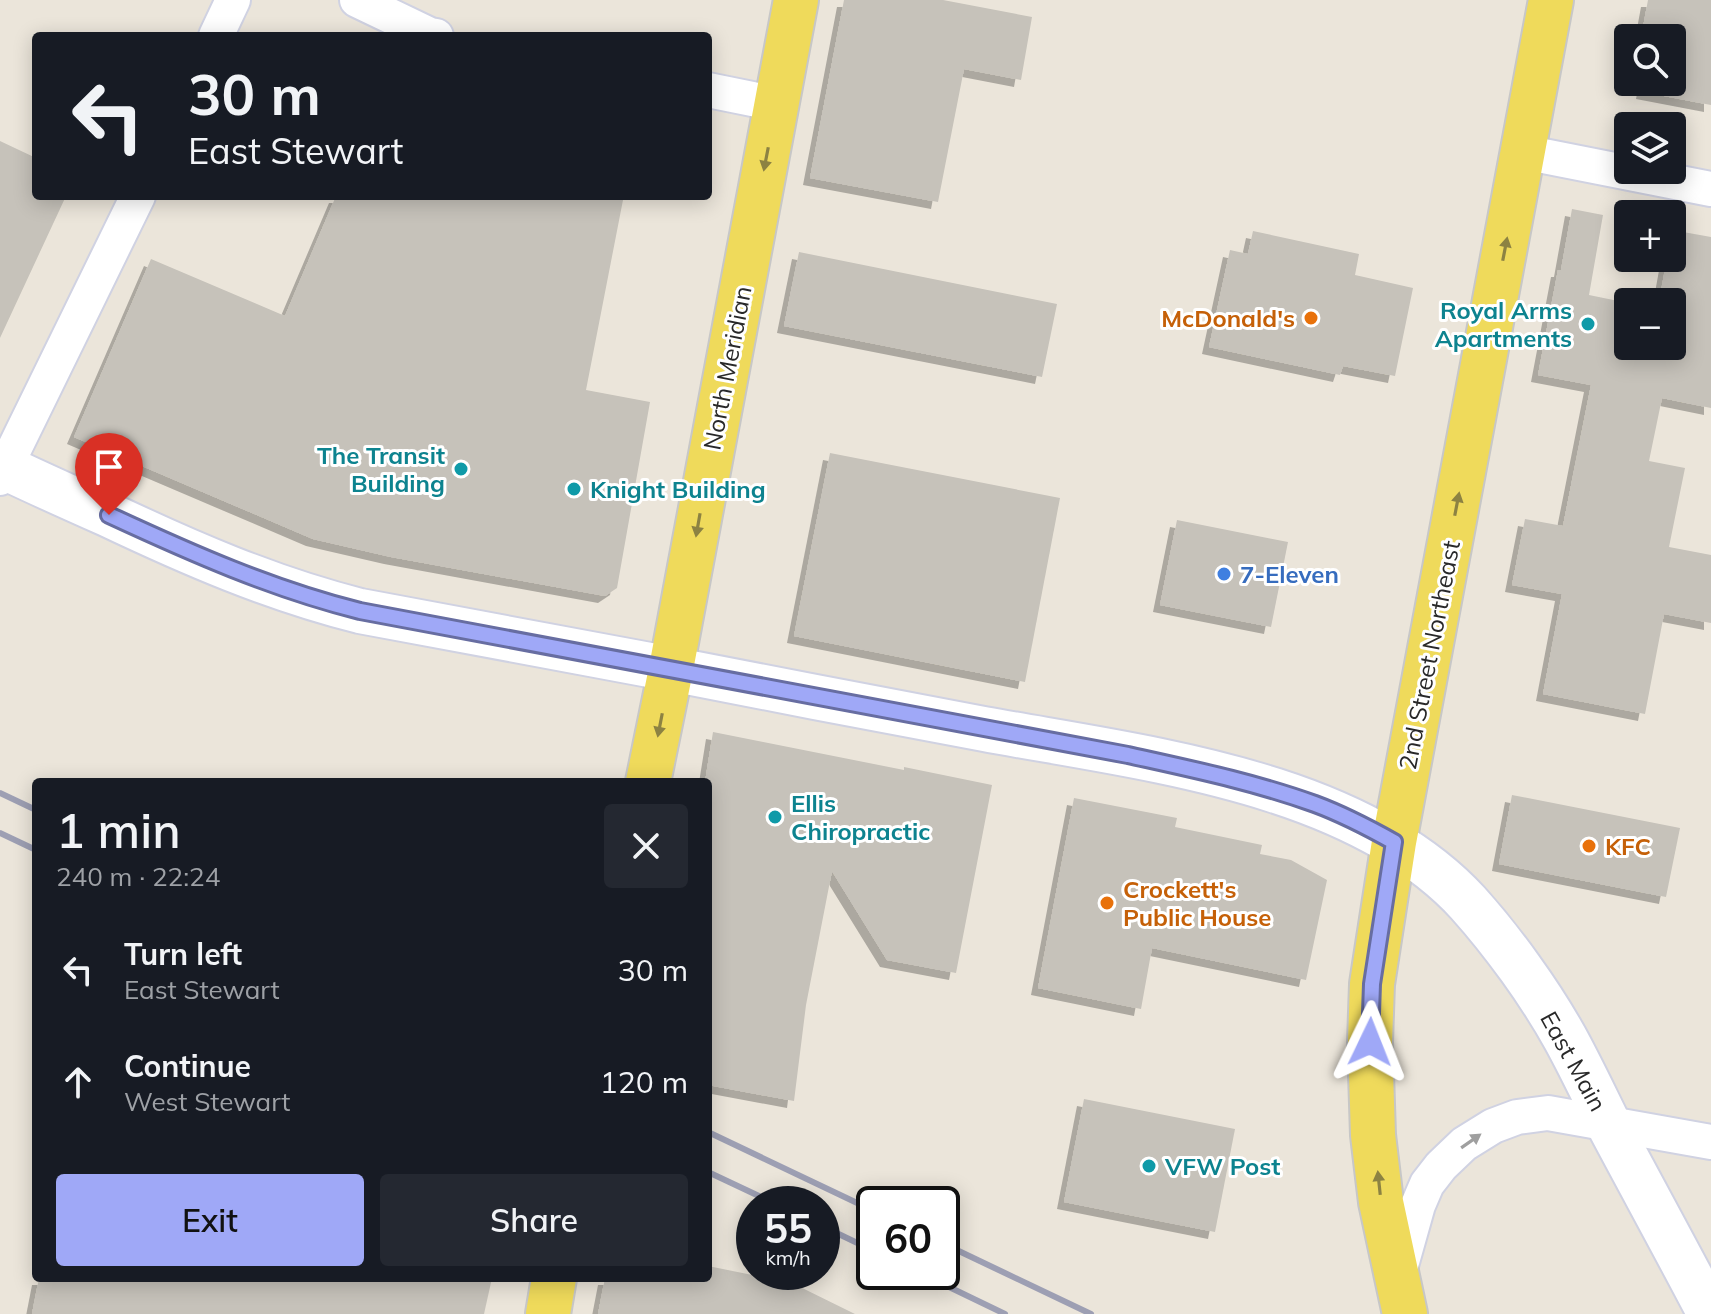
<!DOCTYPE html>
<html lang="en">
<head>
<meta charset="utf-8">
<style>
	body { margin:0; font-family:Mulish,sans-serif; background:#242831; color:#f1f3f6; height:100vh; display:flex; flex-direction:column; font-size:30px; white-space:nowrap }
	* { box-sizing:border-box; margin:0 }
	p { font-size:26px; color:#9ea1a6 }
	.icon { flex:none; width:44px; height:44px; fill:none; stroke:currentColor; stroke-width:2; stroke-linecap:round; stroke-linejoin:round }
	.map { position:relative; flex:1; overflow:hidden }
	.details { position:absolute; left:32px; top:778px; width:680px; height:504px; display:flex; flex-direction:column; background:#171b24; border-radius:8px; box-shadow:0 4px 20px #0003 }
	.details>* { flex:none }
	.top-card { position:absolute; left:32px; top:32px; width:680px; height:168px; border-radius:8px; box-shadow:0 4px 20px #0003; background:#171b24; color:#f1f3f6; overflow:hidden }
	.fabs { position:absolute; left:1614px; top:24px; display:grid; gap:16px }
	.fabs a { display:grid; place-items:center; width:72px; height:72px; border-radius:8px; background:#171b24; box-shadow:0 4px 20px #0003; font-size:40px }
	.speed { position:absolute; left:736px; top:1186px; display:flex; gap:16px; font-size:40px; font-weight:700; text-align:center }
	.speed>* { display:grid; place-content:center; width:104px; height:104px; border-radius:50%; background:#171b24; box-shadow:0 4px 20px #0003; line-height:1 }
	.speed small { font-size:20px; font-weight:400 }
	.speed .limit { border:4px solid #111; border-radius:12px; background:#fff; color:#111 }
	.pin { position:absolute; display:grid; place-items:center; width:68px; height:68px; color:#fff; margin:-82px -34px; border-radius:50% 50% 50% 0; rotate:-45deg; box-shadow:0 0 8px #0007 }
	.pin .icon { rotate:45deg }
	.me { position:absolute; width:88px; margin:-44px; rotate:2deg; stroke-linejoin:round; filter:drop-shadow(0 0 6px #0008) }
	.turn { display:flex; align-items:center; gap:28px; height:168px; padding:0 24px; font-size:36px }
	.turn .icon { width:104px; height:104px; stroke-width:2.5 }
	.turn b { display:block; font-size:56px; line-height:68px }
	.round { display:grid; place-items:center; flex:none; width:84px; height:84px; border-radius:8px; background:#242831 }
	.summary { display:flex; align-items:center; justify-content:space-between; height:136px; padding:0 24px }
	h1 { font-size:48px; font-weight:600; line-height:60px }
	.cta { display:flex; gap:16px; margin-top:auto; padding:16px 24px }
	.cta a { flex:1; height:92px; border-radius:8px; background:#9fa8f7; color:#111; font-size:32px; font-weight:600; line-height:92px; text-align:center }
	.cta a+a { background:#242831; color:#f1f3f6 }
	ul { padding:0; list-style:none }
	li { display:flex; align-items:center; gap:24px; height:112px; padding:0 24px }
	li div { flex:1 }
	li b { display:block; font-size:30px }
	li em { font-style:normal }
	.map>svg:first-child { display:block }
	.building { fill:#c6c2ba; filter:url(#shadow) }
	.lines { fill:none; stroke-linecap:round; stroke-linejoin:round }
	.minor-casing { stroke:#d0d2e2; stroke-width:38 }
	.tertiary-casing { stroke:#d0d2e2; stroke-width:48 }
	.secondary-casing { stroke:#d0d2e2; stroke-width:48 }
	.primary-casing { stroke:#c7c7c7; stroke-width:48 }
	.minor { stroke:#fff; stroke-width:34 }
	.tertiary { stroke:#fff; stroke-width:44 }
	.secondary { stroke:#fff; stroke-width:44 }
	.primary { stroke:#efda5b; stroke-width:44 }
	.rail { stroke:#9d9fb3; stroke-width:6 }
	.oneway { fill:#8c8242 }
	.oneway2 { fill:#9f9f9f }
	.route-casing { stroke:#676da1; stroke-width:20 }
	.route { stroke:#9fa8f7; stroke-width:14 }
	.food-dot { fill:#e8710a; stroke:#fff; stroke-width:3 }
	.culture-dot { fill:#0f9aa8; stroke:#fff; stroke-width:3 }
	.shop-dot { fill:#3f7fe0; stroke:#fff; stroke-width:3 }
	.labels { text-anchor:middle; dominant-baseline:central; stroke-width:6; stroke-linejoin:round; paint-order:stroke }
	.culture-label { font-size:24px; font-weight:bold; fill:#0d838f; stroke:#fff; text-anchor:start }
	.food-label { font-size:24px; font-weight:bold; fill:#c56008; stroke:#fff; text-anchor:start }
	.street-label { font-size:24px; fill:#292929; stroke:#fff }
	.shop-label { font-size:24px; font-weight:bold; fill:#366cbe; stroke:#fff; text-anchor:start }
</style>
</head>
<body>
<div class="map">
<svg width="1711" height="1314" viewBox="0 0 1711 1314">
	<defs>
		<filter id="shadow"><feDropShadow dx="-7" dy="7" stdDeviation="0" flood-color="#0004"/></filter>
	</defs>
	<rect width="100%" height="100%" fill="#ebe5da"/>
	<g class="building">
		<path d="M844,0H943L1032,17L1021,80L964,69L938,202L810,178Z"/>
		<path d="M1648,0H1711V105L1643,92L1645,82H1672V38H1641Z"/>
		<path d="M0,141L36,158V196H66L0,338Z"/>
		<path d="M336,196H604L623,200L586,390L650,402L617,588L605,596L391,557L313,539L74,437L151,259L285,316Z"/>
		<path d="M1572,209L1603,215L1589,295L1628,303V346H1672V302H1659L1667,258H1672V230L1711,237V408L1662,398L1649,461L1685,468L1669,547L1711,555V623L1664,614L1645,714L1543,694L1562,594L1512,585L1525,519L1563,526L1591,385L1538,375L1558,270H1561Z"/>
		<path d="M1253,231L1359,254L1355,275L1413,288L1395,376L1343,366L1340,375L1209,347L1230,250L1248,254Z"/>
		<path d="M799,252L1057,304L1042,377L784,326Z"/>
		<path d="M830,453L1060,498L1025,682L794,636Z"/>
		<path d="M1177,520L1288,542L1271,627L1160,605Z"/>
		<path d="M713,732L904,770V767L992,785L956,973L887,960L832,871L806,1005L794,1101L708,1085V782H705Z"/>
		<path d="M1512,795L1680,828L1666,897L1499,864Z"/>
		<path d="M1074,798L1177,818L1175,827L1262,845L1260,854L1291,860L1327,880L1306,980L1152,948L1141,1009L1038,988Z"/>
		<path d="M1084,1099L1235,1129L1215,1232L1064,1202Z"/>
		<path d="M708,1266L792,1283L855,1314H598L605,1278H708Z"/>
		<path d="M39,1278H492L484,1314H32Z"/>
	</g>
	<g class="lines">
		<g class="minor-casing">
			<g id="minor">
				<path d="M357,0L430,35L436,36"/>
				<path d="M216,36L233,0"/>
				<path d="M708,90L777,104"/>
				<path d="M1523,152L1711,189"/>
				<path d="M0,478L138,196"/>
				<path d="M1398,1276L1418,1205L1427,1184L1441,1166L1464,1144L1493,1126L1517,1117L1548,1113L1711,1142"/>
			</g>
		</g>
		<g class="tertiary-casing">
			<path id="tertiary" d="M0,465C35,482 71,498 107,514C189,553 272,589 360,611L671,669"/>
		</g>
		<g class="secondary-casing">
			<path id="secondary" d="M671,669C775,689 880,710 984,729C1141,758 1355,780 1468,903C1503,942 1540,993 1565,1038C1581,1067 1595,1097 1610,1127C1643,1189 1677,1251 1710,1314"/>
		</g>
		<g class="primary-casing">
			<g id="primary">
				<path d="M648,782L671,669L796,0"/>
				<path d="M548,1314L554,1278"/>
				<path d="M1405,1314L1381,1202L1373,1135L1370,1042L1372,984L1394,842L1551,0"/>
			</g>
		</g>
		<use href="#minor" class="minor"/>
		<use href="#tertiary" class="tertiary"/>
		<use href="#secondary" class="secondary"/>
		<use href="#primary" class="primary"/>
		<g class="rail">
			<path d="M0,793L36,810"/>
			<path d="M0,833L36,850"/>
			<path d="M708,1132L874,1211"/>
			<path d="M708,1172L776,1204"/>
			<path d="M822,1226L874,1251"/>
			<path d="M942,1243L1091,1314"/>
			<path d="M918,1272L1005,1314"/>
		</g>
	</g>
	<defs><path id="oneway-solid" d="M-6-.8H1V-3.2L6.5 0L1 3.2V.8H-6Z" transform="scale(2)"/></defs>
	<g class="oneway">
		<use href="#oneway-solid" transform="translate(766 159) rotate(101)"/>
		<use href="#oneway-solid" transform="translate(1505 249) rotate(-79)"/>
		<use href="#oneway-solid" transform="translate(1457 504) rotate(-79)"/>
		<use href="#oneway-solid" transform="translate(698 525) rotate(100)"/>
		<use href="#oneway-solid" transform="translate(660 725) rotate(101)"/>
		<use href="#oneway-solid" transform="translate(1379 1183) rotate(-96)"/>
	</g>
	<use class="oneway2" href="#oneway-solid" transform="translate(1471 1141) rotate(-35)"/>
	<g class="lines">
		<g class="route-casing">
			<path id="route" d="M109,515C191,553 272,589 360,611L1128,755C1191,769 1254,782 1315,804C1342,814 1369,828 1394,842L1372,984L1370,1042"/>
		</g>
		<use href="#route" class="route"/>
	</g>
	<g class="food-dot">
		<circle cx="1311" cy="318" r="8"/>
		<circle cx="1589" cy="846" r="8"/>
		<circle cx="1107" cy="903" r="8"/>
	</g>
	<g class="culture-dot">
		<circle cx="1588" cy="324" r="8"/>
		<circle cx="461" cy="469" r="8"/>
		<circle cx="574" cy="489" r="8"/>
		<circle cx="775" cy="817" r="8"/>
		<circle cx="1149" cy="1166" r="8"/>
	</g>
	<circle class="shop-dot" cx="1224" cy="574" r="8"/>
	<g class="labels">
		<g class="culture-label">
			<text x="1572" y="310" text-anchor="end">Royal Arms<tspan x="1572" dy="28">Apartments</tspan></text>
			<text x="445" y="455" text-anchor="end">The Transit<tspan x="445" dy="28">Building</tspan></text>
			<text x="590" y="489">Knight Building</text>
			<text x="791" y="803">Ellis<tspan x="791" dy="28">Chiropractic</tspan></text>
			<text x="1165" y="1166">VFW Post</text>
		</g>
		<g class="food-label">
			<text x="1295" y="318" text-anchor="end">McDonald's</text>
			<text x="1605" y="846">KFC</text>
			<text x="1123" y="889">Crockett's<tspan x="1123" dy="28">Public House</tspan></text>
		</g>
		<g class="street-label">
			<text transform="translate(727 368) rotate(-79)">North Meridian</text>
			<text transform="translate(1429 655) rotate(-79)">2nd Street Northeast</text>
			<text transform="translate(1574 1061) rotate(61)">East Main</text>
		</g>
		<g class="shop-label">
			<text x="1240" y="574">7-Eleven</text>
		</g>
	</g>
</svg>
<div class="fabs">
<a><svg class="icon" aria-label="search" viewBox="0 0 24 24"><circle cx="10" cy="10" r="6"/><path d="M15 15l6 6"/></svg></a>
<a><svg class="icon" aria-label="layers" viewBox="0 0 24 24"><path d="M12 4l9 5-9 5-9-5zM3 14l9 5 9-5"/></svg></a>
<a>+</a>
<a>−</a>
</div>
<div class="speed"><div>55<small>km/h</small></div><div class="limit">60</div></div>
<div class="pin" style="left:109px;top:515px;background:#d93025"><svg class="icon" aria-label="arrive" viewBox="0 0 24 24"><path d="M6 21V4h12l-3 4 3 4H6"/></svg></div>
<svg class="me" style="left:1370px;top:1042px" viewBox="-20 -20 40 40"><path d="M0-17L14 15 0 8-14 15z" fill="#9fa8f7" stroke="#fff" stroke-width="4"/></svg>
<div class="top-card">
<div class="turn"><svg class="icon" aria-label="left" viewBox="0 0 24 24"><path d="M17 20v-9H6M10 6l-5 5 5 5"/></svg><div><b>30 m</b>East Stewart</div></div>
</div>
<section class="details">
<div class="summary"><div><h1>1 min</h1><p>240 m · 22:24</p></div><a class="round"><svg class="icon" aria-label="close" viewBox="0 0 24 24"><path d="M6 6l12 12M18 6L6 18"/></svg></a></div>
<ul>
<li><svg class="icon" aria-label="left" viewBox="0 0 24 24"><path d="M17 20v-9H6M10 6l-5 5 5 5"/></svg><div><b>Turn left</b><p>East Stewart</p></div><em>30 m</em></li>
<li><svg class="icon" aria-label="ahead" viewBox="0 0 24 24"><path d="M12 20V5M6 11l6-6 6 6"/></svg><div><b>Continue</b><p>West Stewart</p></div><em>120 m</em></li>
</ul>
<div class="cta"><a>Exit</a><a>Share</a></div>
</section>
</div>
</body>
</html>
